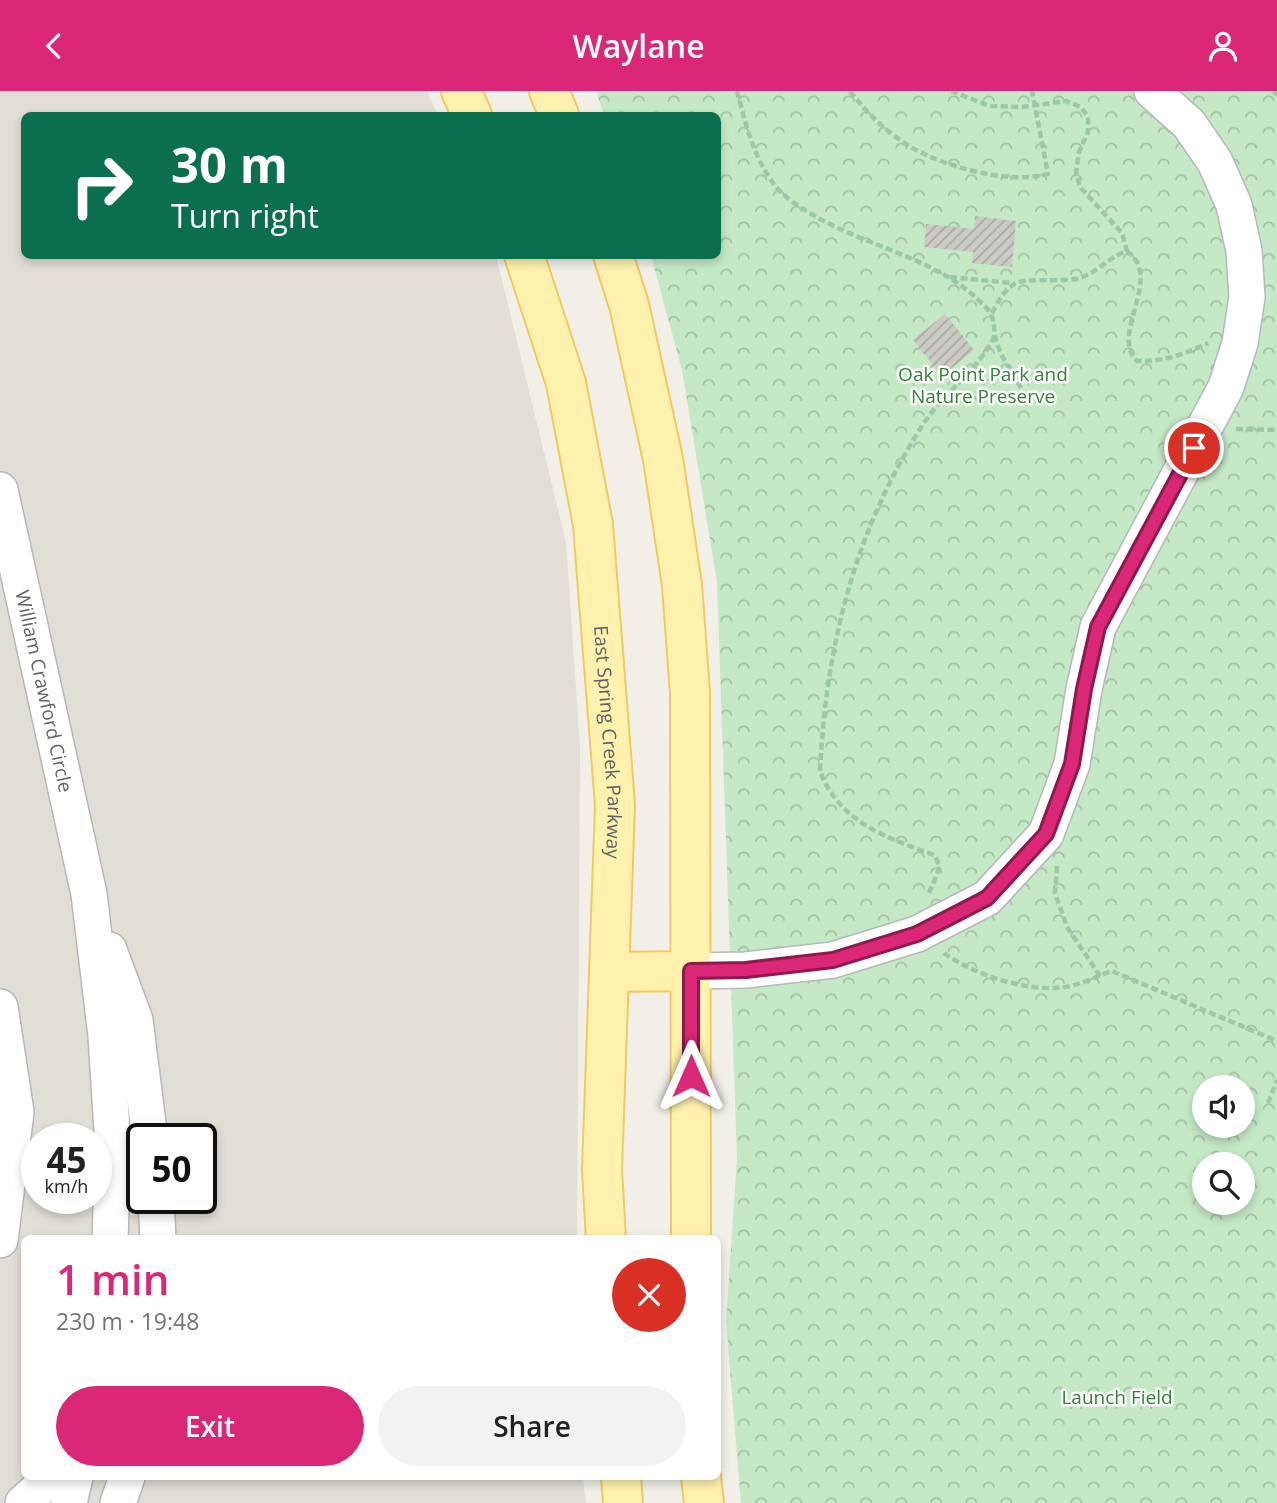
<!DOCTYPE html>
<html lang="en">
<head>
<meta charset="utf-8">
<style>
	body { margin:0; font-family:"Open Sans",sans-serif; background:#f2f2f2; color:#202124; height:100vh; display:flex; flex-direction:column; font-size:26px; white-space:nowrap }
	* { box-sizing:border-box; margin:0 }
	p { font-size:23px; color:#757577 }
	.icon { flex:none; width:38px; height:38px; fill:none; stroke:currentColor; stroke-width:2; stroke-linecap:round; stroke-linejoin:round }
	.map { position:relative; flex:1; overflow:hidden }
	.drawer { position:absolute; left:21px; top:1144px; width:700px; height:245px; display:flex; flex-direction:column; background:#fff; border-radius:10px; box-shadow:0 4px 10px #0003 }
	.drawer>* { flex:none }
	.guide { position:absolute; left:21px; top:21px; width:700px; height:147px; border-radius:10px; box-shadow:0 4px 10px #0003; background:#0b6e4f; color:#fff; overflow:hidden }
	.fabs { position:absolute; left:1192px; top:984px; display:grid; gap:14px }
	.fabs a { display:grid; place-items:center; width:63px; height:63px; border-radius:50%; background:#fff; box-shadow:0 4px 10px #0003; font-size:35px }
	.speed { position:absolute; left:21px; top:1032px; display:flex; gap:14px; font-size:35px; font-weight:700; text-align:center }
	.speed>* { display:grid; place-content:center; width:91px; height:91px; border-radius:50%; background:#fff; box-shadow:0 4px 10px #0003; line-height:1 }
	.speed small { font-size:18px; font-weight:400 }
	.speed .limit { border:4px solid #111; border-radius:10px; background:#fff; color:#111 }
	.pin { position:absolute; display:grid; place-items:center; width:60px; height:60px; color:#fff; margin:-30px; border:4px solid #fff; border-radius:50%; box-shadow:0 2px 7px #0007 }
	.me { position:absolute; width:77px; margin:-38px; rotate:0deg; stroke-linejoin:round; filter:drop-shadow(0 0 5px #0008) }
	.turn { display:flex; align-items:center; gap:24px; height:147px; padding:0 35px; font-size:32px }
	.turn .icon { width:91px; height:91px; stroke-width:2.5 }
	.turn b { display:block; font-size:49px; line-height:60px }
	.round { display:grid; place-items:center; flex:none; width:74px; height:74px; border-radius:37px; background:#f2f2f2 }
	.headline { display:flex; align-items:center; justify-content:space-between; height:119px; padding:0 35px }
	h1 { font-size:42px; font-weight:600; line-height:52px; color:#db2777 }
	.button { display:flex; gap:14px; margin-top:auto; padding:14px 35px }
	.button a { flex:1; height:80px; border-radius:42px; background:#db2777; color:#fff; font-size:28px; font-weight:600; line-height:80px; text-align:center }
	.button a+a { background:#f2f2f2; color:#202124 }
	header { display:flex; justify-content:space-between; align-items:center; height:91px; padding:0 35px; background:#db2777; color:#fff; font-size:32px; font-weight:600 }
	.map>svg:first-child { display:block }
	.education { fill:#e1ded6; fill-rule:evenodd }
	.park { fill:url(#park-crowns); fill-rule:evenodd }
	.building { fill:url(#building-hatch) }
	.lines { fill:none; stroke-linecap:round; stroke-linejoin:round }
	.minor-casing { stroke:#b5b8bc; stroke-width:38 }
	.major-casing { stroke:#f2c960; stroke-width:42 }
	.path { stroke:#9cc7a9; stroke-width:4.5; stroke-dasharray:7 3.5; stroke-linecap:butt }
	.minor { stroke:#fff; stroke-width:35 }
	.major { stroke:#fff2af; stroke-width:38 }
	.route-casing { stroke:#8e194d; stroke-width:18 }
	.route { stroke:#db2777; stroke-width:12 }
	.labels { text-anchor:middle; dominant-baseline:central; stroke-width:5; stroke-linejoin:round; paint-order:stroke }
	.park-label { font-size:19px; fill:#348238; stroke:#fff }
	.street-label { font-size:19px; fill:#5f6368; stroke:#fff }
</style>
</head>
<body>
<header><svg class="icon" aria-label="back" viewBox="0 0 24 24"><path d="M15 5l-7 7 7 7"/></svg>Waylane<svg class="icon" aria-label="person" viewBox="0 0 24 24"><circle cx="12" cy="8" r="4"/><path d="M4 21q1-7 8-7t8 7"/></svg></header>
<div class="map">
<svg width="1277" height="1412" viewBox="0 0 1277 1412">
	<defs>
		<pattern id="park-crowns" width="20" height="18" patternUnits="userSpaceOnUse" patternTransform="scale(1.75)"><rect width="20" height="18" fill="#c5e8c5"/><path d="M2 6a3 3 0 1 1 6 0M12 15a3 3 0 1 1 6 0" fill="none" stroke="#a3c0a4"/></pattern>
		<pattern id="building-hatch" width="6" height="6" patternUnits="userSpaceOnUse" patternTransform="scale(1.75)"><rect width="6" height="6" fill="#cccac5"/><path d="M-1 1l2-2M0 6l6-6M5 7l2-2" fill="none" stroke="#a9a8a4"/></pattern>
	</defs>
	<rect width="100%" height="100%" fill="#f1efe8"/>
	<path class="education" d="M0,0H427L438,24H24V164L496,165L566,451L580,657L577,1148H24V1386H583L586,1412H0ZM37,1048H96V1108H37ZM142,1048H201V1108H142Z"/>
	<path class="park" d="M596,0H1277V1412H741L726,1230L737,1067L717,491L682,279L651,165L718,164V24H604ZM1204,996H1242V1034H1204ZM1204,1073H1242V1111H1204Z"/>
	<g class="building">
		<path d="M975,125L1016,130L1012,176L972,172L973,161L924,156L926,133L974,138Z"/>
		<path d="M945,223L974,259L942,285L913,249Z"/>
	</g>
	<g class="lines">
		<g class="minor-casing">
			<g id="minor">
				<path id="s1" d="M0,399L89,803L106,945L113,1056L110,1148"/>
				<path d="M109,859L135,929L150,1048"/>
				<path d="M691,880L746,879L833,869L917,843L987,807L1046,743L1072,673L1084,598L1098,536L1226,296L1240,252L1247,206L1244,160L1234,114L1215,71L1189,33L1152,0"/>
				<path d="M0,916L16,1021L0,1149"/>
				<path d="M156,1108L158,1148"/>
				<path d="M23,1412L52,1386"/>
				<path d="M69,1412L75,1386"/>
				<path d="M118,1412L127,1386"/>
			</g>
		</g>
		<g class="major-casing">
			<g id="major">
				<path d="M461,0L472,24"/>
				<path d="M549,0L559,24"/>
				<path id="s2" d="M524,164L566,292L593,434L615,714L602,1079L606,1148"/>
				<path d="M613,164L629,214L663,368L682,494L690,602L691,1148"/>
				<path d="M609,881L691,880"/>
				<path d="M621,1386L623,1412"/>
				<path d="M701,1386L704,1412"/>
			</g>
		</g>
		<g class="path">
			<path d="M737,0C746,34 754,70 778,98C791,112 809,122 826,131C881,160 947,171 989,220C994,226 994,237 995,245C999,264 1012,281 1021,297"/>
			<path d="M850,0C885,45 919,67 974,80C999,86 1022,89 1048,83L1032,0"/>
			<path d="M951,0L990,15L1022,16L1066,10L1081,16L1088,26V41L1079,61L1076,81L1080,96L1122,142L1127,160"/>
			<path d="M1273,0L1277,4"/>
			<path d="M950,186L1011,192"/>
			<path d="M992,222C1012,184 1018,190 1058,189C1065,189 1073,189 1080,187C1098,181 1109,166 1127,160C1131,164 1136,168 1138,173C1150,204 1113,247 1137,270C1163,271 1185,263 1208,252"/>
			<path d="M1236,338L1277,339"/>
			<path d="M1057,775L1055,802L1067,836L1100,885"/>
			<path d="M929,802L940,776L934,764C887,747 839,731 820,680C826,556 854,441 922,335C943,302 978,280 995,244"/>
			<path d="M944,862C972,883 1029,902 1065,896C1081,894 1097,885 1112,880L1277,950"/>
			<path d="M1268,1012L1277,989"/>
		</g>
		<use href="#minor" class="minor"/>
		<use href="#major" class="major"/>
	</g>
	<g class="lines">
		<g class="route-casing">
			<path id="route" d="M691,985V880L746,879L833,869L917,843L987,807L1046,743L1072,673L1084,598L1098,536L1194,357"/>
		</g>
		<use href="#route" class="route"/>
	</g>
	<g class="labels">
		<g class="park-label">
			<text x="983" y="283">Oak Point Park and<tspan x="983" dy="22">Nature Preserve</tspan></text>
			<text x="1117" y="1306">Launch Field</text>
		</g>
		<g class="street-label">
			<text stroke="none"><textPath href="#s1" startOffset="206">William Crawford Circle</textPath></text>
			<text stroke="none"><textPath href="#s2" startOffset="497">East Spring Creek Parkway</textPath></text>
		</g>
	</g>
</svg>
<div class="fabs">
<a><svg class="icon" aria-label="sound" viewBox="0 0 24 24"><path d="M4 9h4l5-4v14l-5-4H4zM17 9q2 3 0 6"/></svg></a>
<a><svg class="icon" aria-label="search" viewBox="0 0 24 24"><circle cx="10" cy="10" r="6"/><path d="M15 15l6 6"/></svg></a>
</div>
<div class="speed"><div>45<small>km/h</small></div><div class="limit">50</div></div>
<div class="pin" style="left:1194px;top:357px;background:#d93025"><svg class="icon" aria-label="arrive" viewBox="0 0 24 24"><path d="M6 21V4h12l-3 4 3 4H6"/></svg></div>
<svg class="me" style="left:691px;top:985px" viewBox="-20 -20 40 40"><path d="M0-17L14 15 0 8-14 15z" fill="#db2777" stroke="#fff" stroke-width="4"/></svg>
<div class="guide">
<div class="turn"><svg class="icon" aria-label="right" viewBox="0 0 24 24"><path d="M7 20v-9h11M14 6l5 5-5 5"/></svg><div><b>30 m</b>Turn right</div></div>
</div>
<section class="drawer">
<div class="headline"><div><h1>1 min</h1><p>230 m · 19:48</p></div><a class="round" style="background:#d93025;color:#fff"><svg class="icon" aria-label="close" viewBox="0 0 24 24"><path d="M6 6l12 12M18 6L6 18"/></svg></a></div>
<div class="button"><a>Exit</a><a>Share</a></div>
</section>
</div>
</body>
</html>
